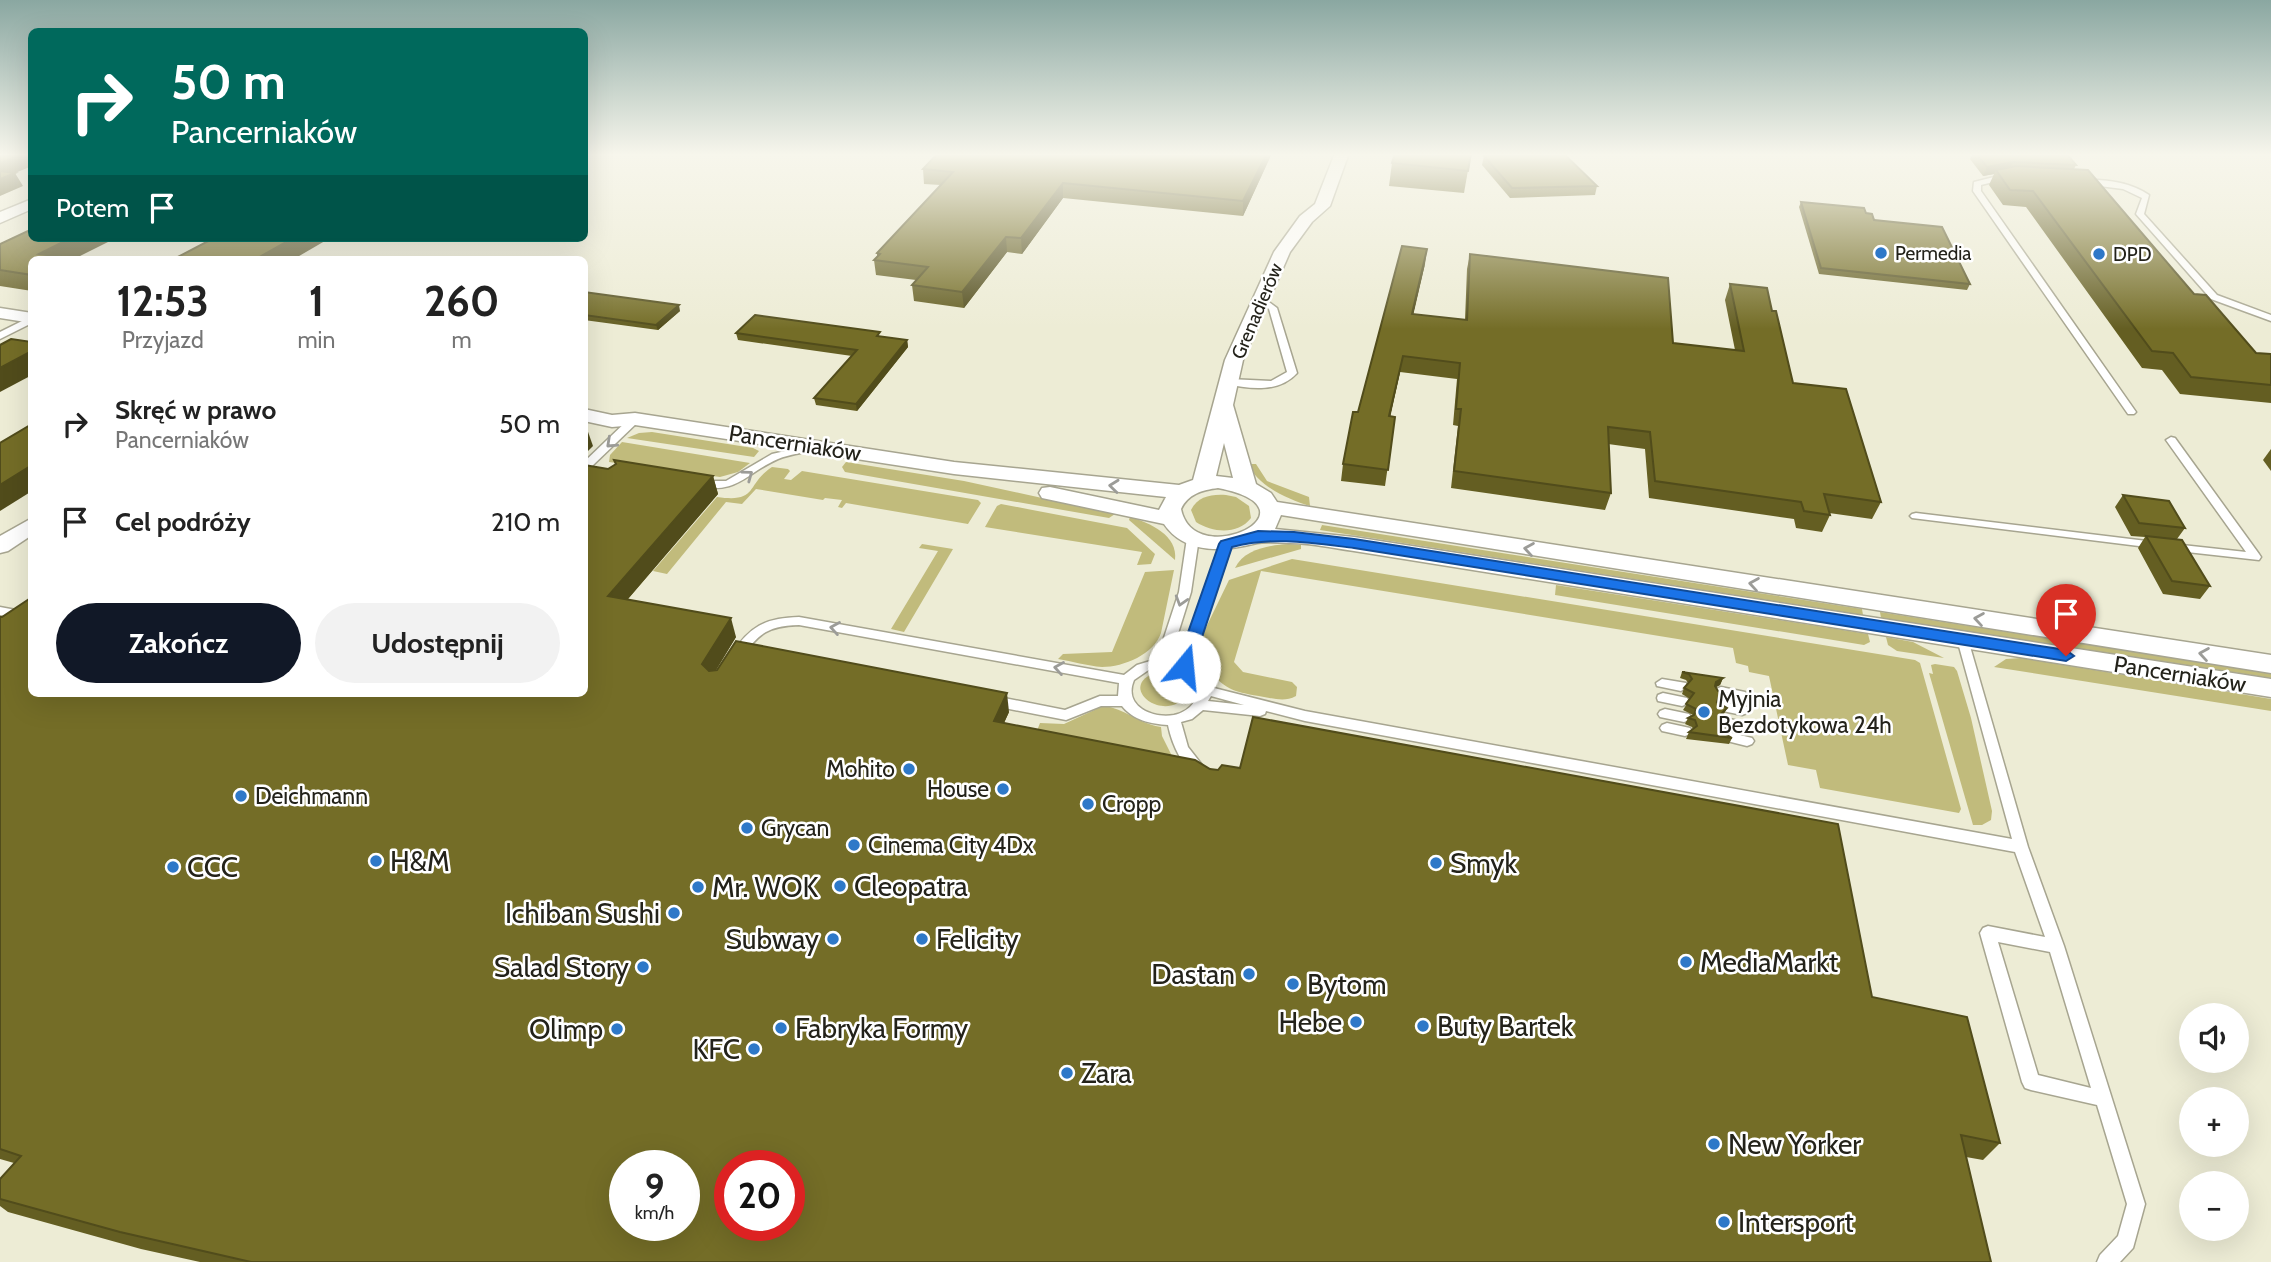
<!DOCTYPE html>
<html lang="pl">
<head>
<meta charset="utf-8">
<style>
	body { margin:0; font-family:Cabin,sans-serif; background:#f2f2f2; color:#222; height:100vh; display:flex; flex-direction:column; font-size:26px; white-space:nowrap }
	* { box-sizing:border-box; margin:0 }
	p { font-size:23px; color:#767676 }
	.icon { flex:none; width:38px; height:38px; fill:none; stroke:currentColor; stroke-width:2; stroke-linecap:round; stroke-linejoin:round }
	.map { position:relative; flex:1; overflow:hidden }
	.sheet { position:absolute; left:28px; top:256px; width:560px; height:441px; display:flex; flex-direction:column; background:#fff; border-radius:10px; box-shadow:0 7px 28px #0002 }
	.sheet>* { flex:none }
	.banner { position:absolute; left:28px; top:28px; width:560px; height:214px; border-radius:10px; box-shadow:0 7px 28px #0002; background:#00695c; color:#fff; overflow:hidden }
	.tools { position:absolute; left:2179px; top:1003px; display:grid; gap:14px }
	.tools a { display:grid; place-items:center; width:70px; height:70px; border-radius:50%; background:#fff; box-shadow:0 7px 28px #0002; font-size:35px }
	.speed { position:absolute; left:609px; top:1150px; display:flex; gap:14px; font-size:35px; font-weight:700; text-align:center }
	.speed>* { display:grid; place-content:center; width:91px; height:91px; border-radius:50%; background:#fff; box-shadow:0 7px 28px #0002; line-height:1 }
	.speed small { font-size:18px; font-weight:400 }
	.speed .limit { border:10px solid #d22; background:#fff; color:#111 }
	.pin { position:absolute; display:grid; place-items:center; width:60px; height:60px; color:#fff; margin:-72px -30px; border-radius:50% 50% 50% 0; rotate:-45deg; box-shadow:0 0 7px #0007 }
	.pin .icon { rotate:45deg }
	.me { position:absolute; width:77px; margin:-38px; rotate:17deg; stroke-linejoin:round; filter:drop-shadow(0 0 5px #0008) }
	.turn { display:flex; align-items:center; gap:24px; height:147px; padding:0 28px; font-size:32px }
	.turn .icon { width:91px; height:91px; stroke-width:2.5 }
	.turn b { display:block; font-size:49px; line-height:60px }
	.then { display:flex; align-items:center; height:66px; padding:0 28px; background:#0003; gap:14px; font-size:26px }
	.eta { display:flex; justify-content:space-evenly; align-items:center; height:119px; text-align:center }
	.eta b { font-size:42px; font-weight:700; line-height:49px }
	.cta { display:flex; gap:14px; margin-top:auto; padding:14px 28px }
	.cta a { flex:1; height:80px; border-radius:42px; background:#111827; color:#fff; font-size:28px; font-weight:700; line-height:80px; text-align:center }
	.cta a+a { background:#f2f2f2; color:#222 }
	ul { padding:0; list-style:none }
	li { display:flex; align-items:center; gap:21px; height:98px; padding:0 28px }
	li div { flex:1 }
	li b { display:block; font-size:26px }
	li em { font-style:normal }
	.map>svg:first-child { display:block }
	.green { fill:#c1bb7c }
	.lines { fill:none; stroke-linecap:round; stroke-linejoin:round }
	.service-casing { stroke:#a7a590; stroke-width:3 }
	.minor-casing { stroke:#a7a590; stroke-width:3 }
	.service { fill:#fff; fill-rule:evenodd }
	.minor { fill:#fff; fill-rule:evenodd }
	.wall { fill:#645e22 }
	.shaded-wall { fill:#514c1b }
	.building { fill:#746d27; stroke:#514c1b; stroke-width:2; fill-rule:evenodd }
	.oneway { stroke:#9c9c98 }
	.route { fill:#1a73e8; stroke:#114b97; stroke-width:2 }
	.poi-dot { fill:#2e78c8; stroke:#fff; stroke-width:2.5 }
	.labels { text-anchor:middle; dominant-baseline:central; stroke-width:5; stroke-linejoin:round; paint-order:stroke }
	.far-poi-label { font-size:19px; fill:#23221a; stroke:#fff; text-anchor:start }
	.far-street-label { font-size:19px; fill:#23221a; stroke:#fff }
	.street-label { font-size:23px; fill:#23221a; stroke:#fff }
	.poi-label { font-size:23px; fill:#23221a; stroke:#fff; text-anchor:start }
	.near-poi-label { font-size:28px; fill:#23221a; stroke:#fff; text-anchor:start }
</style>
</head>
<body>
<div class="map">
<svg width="2271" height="1262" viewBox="0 0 2271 1262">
	<rect width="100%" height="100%" fill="#edecd5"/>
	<g class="green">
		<path d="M652,432L753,448L759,451L754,457L627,438L639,433Z"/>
		<path d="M622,442L750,463L738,472L720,477L609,462L610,455Z"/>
		<path d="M846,462L964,481L1115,514L1109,518L845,472L842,467Z"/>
		<path d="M1248,464H1256L1267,481L1309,497L1310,506C1287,499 1258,486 1248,464Z"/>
		<path d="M772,467L788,469L790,471L784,479L791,480L802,471L978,500L981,503L968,524L846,503L842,508L838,507L842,500L825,498L823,500L756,489L742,504L726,502L667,574L653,571L717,497C759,503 745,485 772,467Z"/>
		<path d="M1226,495L1236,497L1249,506L1251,518C1238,535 1213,533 1196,522L1191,510C1198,496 1212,494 1226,495Z"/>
		<path d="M1001,504L1127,528L1155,554L1151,564L1137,565L1142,552L985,527L997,506Z"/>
		<path d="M1130,517C1150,523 1178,535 1175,560L1129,520Z"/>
		<path d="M1322,525L1862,609L1863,615L1320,530Z"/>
		<path d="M922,544L953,549L904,632L891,629L938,551L919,548Z"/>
		<path d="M1289,544L1301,545V549L1235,568C1244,549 1270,545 1289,544Z"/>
		<path d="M1292,559L1915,660L1920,663L1961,809L1959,813L1820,788L1816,770L1788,765L1769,676L1749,672L1748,666L1736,663L1733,648L1261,571L1234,662L1243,672L1292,682L1297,687L1296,696C1285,702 1276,699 1264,697C1235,692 1227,691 1207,669C1200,661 1197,654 1198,644L1229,580Z"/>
		<path d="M1174,570L1161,633C1154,654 1124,667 1102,667C1087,666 1072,661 1058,659L1063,654L1112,652L1145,572Z"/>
		<path d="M1556,585L1868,634L1870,642L1864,645L1555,595Z"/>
		<path d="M1880,612L2271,673V678L1881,618Z"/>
		<path d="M1886,637L1913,642L1944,658L1897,651L1888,645Z"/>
		<path d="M2021,658L2271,699V711L1994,667L2006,659Z"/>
		<path d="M1935,664L1954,667L1957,671L1971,718L1992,811L1991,820L1982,825H1973L1929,673L1933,674L1931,665Z"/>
		<path d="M1163,671L1179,675L1188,684V695C1161,727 1111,681 1163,671Z"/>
		<path d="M1103,706C1125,708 1139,724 1161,727L1162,736L1172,756L1033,741L1040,723L1064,724Z"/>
	</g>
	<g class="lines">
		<g class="service-casing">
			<g id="service">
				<path d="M2006,174H2009V178L1981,185V191L2136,412L2134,414H2128L1973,191L1974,182Z"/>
				<path d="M2081,180C2104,179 2130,182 2149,195L2144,214L2217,295L2271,315V321L2211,299L2136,214L2142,198L2123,189L2084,184L2080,182Z"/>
				<path d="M1262,297L1277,308L1297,373C1279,393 1250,389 1226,384V380L1229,379L1271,381L1287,372L1269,309L1258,300Z"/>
				<path d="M32,316V323L0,339V332Z"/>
				<path d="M635,416L640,419L639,421L590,468L584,469V462L631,417Z"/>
				<path d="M2171,437L2175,438L2259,554L2261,557L2259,560L2169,550L2167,548L2169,546L2173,544L2246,552L2166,440Z"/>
				<path d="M812,445L816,446V450C803,453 790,454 778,459C744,474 738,495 696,486L695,484L700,481H726L772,454Z"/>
				<path d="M1916,513L2155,542L2161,545L2155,548L1912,518L1910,516L1912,514Z"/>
				<path d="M1193,535L1199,538L1191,592L1170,659L1180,661L1220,544L1226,541L1232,544L1191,666C1199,670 1207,677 1210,687L1305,711L2012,839L1957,639L1963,635L1967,636L2028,847L2064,946L2145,1204L2133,1248L2120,1262H2097L2100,1255L2118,1236L2127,1204L2097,1105L2031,1090L2025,1088L2022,1082L1980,933L1983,928L1988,926L2045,937L2015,852L1305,721L1266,711L1265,714L1260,716L1203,710L1192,719L1181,722L1188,747L1206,770L1204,774C1184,778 1171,740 1168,725C1151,724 1133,720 1122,706H1101L1066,720L994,706L989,704L987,701L989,698L994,696L1065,710L1100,696H1118L1119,683L799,625C768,626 759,633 741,658L737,659L731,655C750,626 765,618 799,617L1124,675L1137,665L1157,659L1179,592L1187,538ZM1171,667C1178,671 1186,673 1191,678C1206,693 1192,711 1174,715C1152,719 1123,706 1134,680L1150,669ZM1211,696L1244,705L1208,701ZM1998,942L2050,952L2091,1088L2038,1075Z"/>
				<path d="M0,607L32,613V621L0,615Z"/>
				<path d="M1662,679L1686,683L1687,686L1681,691L1657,686L1656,683Z"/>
				<path d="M1721,687L1745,692L1746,695L1745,698L1740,700L1716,695L1715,692L1716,689Z"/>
				<path d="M1663,693L1687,698L1689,701L1687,704L1682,706L1658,701L1657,698L1658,695Z"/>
				<path d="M1723,702L1747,707L1749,710L1747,713L1742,715L1718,710L1716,707L1718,704Z"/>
				<path d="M1665,709L1689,714L1691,717L1689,720L1684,722L1660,717L1658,714L1660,711Z"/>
				<path d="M1726,718L1750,724L1752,727L1750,730L1745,732L1721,726L1719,723L1721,720Z"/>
				<path d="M1667,723L1690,728L1692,731L1690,734L1685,736L1662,731L1660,728L1662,725Z"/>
				<path d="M1728,732L1752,738L1754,741L1752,744L1747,746L1723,740L1721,737L1723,734Z"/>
			</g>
		</g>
		<g class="minor-casing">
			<g id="minor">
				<path d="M1335,153H1349L1330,206L1312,222L1290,252L1243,360L1233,405L1256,484L1271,493L1277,502L2271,655V673L1281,515L1275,529L1354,537L2271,679V697L1354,551C1333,548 1311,543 1290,543C1280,543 1267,541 1257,543C1226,551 1186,556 1164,524L1042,498L1039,493L1042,488L1050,487L1159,510L1166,497L954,474L635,425L612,427L584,421V409L612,415L635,413L954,462L1179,485L1193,480L1225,360L1274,252L1300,216L1315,204ZM1224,443L1233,478L1216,476ZM1218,488C1326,509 1194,573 1181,509C1188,494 1202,490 1218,488Z"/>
				<path d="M32,199V209L0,223V212Z"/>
				<path d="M0,308L32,313V323L0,318Z"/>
				<path d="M32,518V535L8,551L0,553V536Z"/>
			</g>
		</g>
		<use href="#service" class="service"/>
		<use href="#minor" class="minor"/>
	</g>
	<g class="wall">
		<path d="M850,153H871L869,155Z"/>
		<path d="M938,153H1272L1243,216L1063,198L1022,254L1007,252L964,308L914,301L912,285L916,280L876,275L874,260L877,256V253L941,185L924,184L923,169Z"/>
		<path d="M1471,153L1464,193L1389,186L1392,163Z"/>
		<path d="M1973,153H2066L2076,165L2074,169L2194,294L2256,353L2271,354V403L2180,394L2162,370L2142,368L2026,207L2003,205L1989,185L1994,174L1983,176L1970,159Z"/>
		<path d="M1484,156L1597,186L1595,195L1510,198L1482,165Z"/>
		<path d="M1801,202L1866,213L1970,284L1967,290L1819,274L1799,207Z"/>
		<path d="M0,244L75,259H32V291L0,286Z"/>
		<path d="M1470,254L1673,343L1735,350L1725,300L1730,284L1772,311L1793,383L1881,502L1872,519L1829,513L1830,515L1822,532L1796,528L1794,519L1649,498L1645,449L1608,444L1611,493L1605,510L1451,488L1458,426L1453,425L1457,379L1400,372L1390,416L1395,417L1385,486L1341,481L1343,464L1358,412L1425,264L1413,314L1465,320L1467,269Z"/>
		<path d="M584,292L680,311L658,330L584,320Z"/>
		<path d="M736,333L881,337L907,340L908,347L857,411L816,405L814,398L852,356L738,340Z"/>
		<path d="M2271,449V471L2263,460Z"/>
		<path d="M614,460L713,476L718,494L628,599L736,637L716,670L1009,712L1004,723L1210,769L1872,997L2000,1143L1983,1160L1966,1157L1991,1262H200L141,1249L8,1212L0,1206V1179L14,1163L0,1159V617H2L608,469L616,464Z"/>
		<path d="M2123,495L2185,528L2177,539L2210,586L2200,599L2163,594L2138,548L2145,537L2131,536L2115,507Z"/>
		<path d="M1682,672L1723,678L1720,685L1716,687L1722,700L1717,702L1727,708L1724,714L1721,718L1722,721L1729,724L1726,730L1722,732L1732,738L1729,744L1686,739L1689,732L1693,729L1692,727L1685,724L1688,718L1693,715L1683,710L1690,699L1682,694L1684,688L1688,683L1686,680L1680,678Z"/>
	</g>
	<g class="shaded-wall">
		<path d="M26,153H32V166L15,173L23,186L0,196V163Z"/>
		<path d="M1267,153H1272L1243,216V201Z"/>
		<path d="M2013,162L2009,171L1996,170L1994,174L1983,176L1987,167Z"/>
		<path d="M1063,183V198L1022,254L1021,238Z"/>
		<path d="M1006,237L1007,252L964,308L962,292Z"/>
		<path d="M71,238H116L74,259L39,254Z"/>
		<path d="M293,238H330L294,259H256Z"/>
		<path d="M1427,249L1425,264L1410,329L1412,314Z"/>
		<path d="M679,305L680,311L658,330L656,325Z"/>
		<path d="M907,340L908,347L857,411L856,404Z"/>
		<path d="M32,351V375L0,392V368Z"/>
		<path d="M1403,356L1400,372L1387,432L1389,416Z"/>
		<path d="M587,429L593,446L584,455V431Z"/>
		<path d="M32,465V491L0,511V485Z"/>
		<path d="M713,476L718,494L615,614L608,596Z"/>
		<path d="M731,618L736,637L708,683L702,664Z"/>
		<path d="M1723,678L1720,685L1714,688L1716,682Z"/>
		<path d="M1007,693L1009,712L996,740L994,721Z"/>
		<path d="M1725,693L1722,700L1716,703L1719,696Z"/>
		<path d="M1729,724L1726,730L1721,733L1724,726Z"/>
	</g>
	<g class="building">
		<path d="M0,153H26L0,163Z"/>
		<path d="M938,153H1267L1243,201L1063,183L1021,238L1006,237L962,292L912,285L928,267L874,260L880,254L877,253L953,172L923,169Z"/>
		<path d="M1395,153H1471L1468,171L1392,163Z"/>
		<path d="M1563,153L1597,186L1512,188L1484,156Z"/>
		<path d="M1976,153H2066L2076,165L2013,162L1987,167Z"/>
		<path d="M2016,166L2088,170L2194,294L2206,295L2256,353L2271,354V385L2191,377L2173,353L2152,351L2033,191L2010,190L1996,170Z"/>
		<path d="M0,171L15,173L0,179Z"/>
		<path d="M1801,202L1864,208L1866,213L1872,214L1874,220L1942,227L1970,284L1821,268Z"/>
		<path d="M32,229V238H71L39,254L78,259H32V275L0,270V244Z"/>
		<path d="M214,238H293L256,259H174Z"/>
		<path d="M1402,246L1427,249L1412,314L1467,320L1470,254L1668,278L1673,343L1744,351L1730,284L1767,288L1772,311H1776L1793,383L1846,389L1881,502L1824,494L1830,515L1804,511L1801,502L1655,481L1650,432L1608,427L1611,493L1454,471L1461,409H1456L1460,363L1403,356L1389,416L1395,417L1388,470L1343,464L1353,412H1358Z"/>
		<path d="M584,292L679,305L656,325L584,315Z"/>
		<path d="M755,315L880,332L877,336L907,340L856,404L814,398L857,350L736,333Z"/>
		<path d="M11,339L32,342V351L0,368V345Z"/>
		<path d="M32,424V465L0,485V443Z"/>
		<path d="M614,460L713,476L608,596L731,618L702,664L709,671L717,670L736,641L1007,693L994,721L1195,760L1210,769L1218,770L1222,765L1240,768L1253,717L1838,824L1872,997L1967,1017L2000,1143L1961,1135L1991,1262H251L120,1232L0,1199V1179L21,1156L0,1149V617H2L32,597V693H584V465L608,469L616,464ZM625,1166H684V1225H625ZM730,1166H789V1225H730Z"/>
		<path d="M2123,495L2169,501L2185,528L2139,523Z"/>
		<path d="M2146,536L2182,540L2210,586L2172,581Z"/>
		<path d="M1682,672L1723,678L1716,682L1715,686L1718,691L1725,693L1719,696L1717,702L1727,708L1720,715L1722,721L1729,724L1724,726L1722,732L1732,738L1689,732L1697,726L1695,720L1688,718L1694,715L1696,709L1686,704L1694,693L1684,688L1692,679L1689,674Z"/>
	</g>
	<defs><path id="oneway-chevron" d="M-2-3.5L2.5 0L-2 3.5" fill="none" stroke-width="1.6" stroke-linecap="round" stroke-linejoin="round" transform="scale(1.75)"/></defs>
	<g class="oneway">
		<use href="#oneway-chevron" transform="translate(611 443) rotate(137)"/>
		<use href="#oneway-chevron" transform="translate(748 475) rotate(-36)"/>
		<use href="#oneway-chevron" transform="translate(1114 486) rotate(-174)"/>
		<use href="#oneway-chevron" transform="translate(1529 549) rotate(-171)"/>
		<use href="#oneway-chevron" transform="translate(1754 584) rotate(-171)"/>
		<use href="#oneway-chevron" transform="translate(1181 601) rotate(107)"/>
		<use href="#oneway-chevron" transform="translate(1979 619) rotate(-171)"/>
		<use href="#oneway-chevron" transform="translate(835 628) rotate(-170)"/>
		<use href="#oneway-chevron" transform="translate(2204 654) rotate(-171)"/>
		<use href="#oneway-chevron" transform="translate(1059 668) rotate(-170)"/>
	</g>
	<linearGradient id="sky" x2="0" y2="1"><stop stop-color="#8aa7a1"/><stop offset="0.47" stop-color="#f7f6ec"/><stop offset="1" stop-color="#f7f6ec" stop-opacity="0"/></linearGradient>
	<rect width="2271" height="329" fill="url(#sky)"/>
	<path class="route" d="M1258,531L1294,532L1354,539L2066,650L2074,656L2066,661L1354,548C1313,543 1273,536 1232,547L1192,667L1184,672L1178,671L1176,667L1219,544L1221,541Z"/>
	<g class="poi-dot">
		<circle cx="1881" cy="253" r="7"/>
		<circle cx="2099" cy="254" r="7"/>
		<circle cx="1704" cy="712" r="7"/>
		<circle cx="909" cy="769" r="7"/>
		<circle cx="1003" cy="789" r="7"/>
		<circle cx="241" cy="796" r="7"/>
		<circle cx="1088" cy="804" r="7"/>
		<circle cx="747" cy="828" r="7"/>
		<circle cx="854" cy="845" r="7"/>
		<circle cx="376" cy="861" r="7"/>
		<circle cx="1436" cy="863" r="7"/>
		<circle cx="173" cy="867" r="7"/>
		<circle cx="840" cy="886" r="7"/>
		<circle cx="698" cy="887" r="7"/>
		<circle cx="674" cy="913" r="7"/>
		<circle cx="833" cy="939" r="7"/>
		<circle cx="922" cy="939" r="7"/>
		<circle cx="1686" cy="962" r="7"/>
		<circle cx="643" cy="967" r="7"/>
		<circle cx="1249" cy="974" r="7"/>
		<circle cx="1293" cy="984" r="7"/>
		<circle cx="1356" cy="1022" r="7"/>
		<circle cx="1423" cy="1026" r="7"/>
		<circle cx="781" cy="1028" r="7"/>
		<circle cx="617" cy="1029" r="7"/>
		<circle cx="754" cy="1049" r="7"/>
		<circle cx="1067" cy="1073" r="7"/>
		<circle cx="1714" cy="1144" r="7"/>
		<circle cx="1724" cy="1222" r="7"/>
	</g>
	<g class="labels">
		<g class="far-poi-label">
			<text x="1895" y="253">Permedia</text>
			<text x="2113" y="254">DPD</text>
		</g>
		<g class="far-street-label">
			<text transform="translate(1257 311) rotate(-67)">Grenadierów</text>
		</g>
		<g class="street-label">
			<text transform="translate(795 443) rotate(9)">Pancerniaków</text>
			<text transform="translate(2180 674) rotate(9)">Pancerniaków</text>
		</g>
		<g class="poi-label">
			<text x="1718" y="699">Myjnia<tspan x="1718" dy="26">Bezdotykowa 24h</tspan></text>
			<text x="895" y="769" text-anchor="end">Mohito</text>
			<text x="989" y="789" text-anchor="end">House</text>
			<text x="255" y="796">Deichmann</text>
			<text x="1102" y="804">Cropp</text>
			<text x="761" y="828">Grycan</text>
			<text x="868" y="845">Cinema City 4Dx</text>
		</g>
		<g class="near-poi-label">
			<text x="390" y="861">H&amp;M</text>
			<text x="1450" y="863">Smyk</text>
			<text x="187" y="867">CCC</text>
			<text x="854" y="886">Cleopatra</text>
			<text x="712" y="887">Mr. WOK</text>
			<text x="660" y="913" text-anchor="end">Ichiban Sushi</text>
			<text x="819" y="939" text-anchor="end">Subway</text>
			<text x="936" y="939">Felicity</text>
			<text x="1700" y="962">MediaMarkt</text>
			<text x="629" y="967" text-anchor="end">Salad Story</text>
			<text x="1235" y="974" text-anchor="end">Dastan</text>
			<text x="1307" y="984">Bytom</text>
			<text x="1342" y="1022" text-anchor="end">Hebe</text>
			<text x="1437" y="1026">Buty Bartek</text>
			<text x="795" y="1028">Fabryka Formy</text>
			<text x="603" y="1029" text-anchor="end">Olimp</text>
			<text x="740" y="1049" text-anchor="end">KFC</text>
			<text x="1081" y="1073">Zara</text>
			<text x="1728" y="1144">New Yorker</text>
			<text x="1738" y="1222">Intersport</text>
		</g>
	</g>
</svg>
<div class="tools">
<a><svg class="icon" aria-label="sound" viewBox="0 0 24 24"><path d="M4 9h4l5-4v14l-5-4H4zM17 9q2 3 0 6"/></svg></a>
<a>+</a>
<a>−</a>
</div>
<div class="speed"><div>9<small>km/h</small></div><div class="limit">20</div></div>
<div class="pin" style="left:2066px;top:656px;background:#d93025"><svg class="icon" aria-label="arrive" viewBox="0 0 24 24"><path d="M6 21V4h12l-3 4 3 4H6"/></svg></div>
<svg class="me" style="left:1184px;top:667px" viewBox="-20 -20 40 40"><circle r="19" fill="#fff"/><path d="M0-13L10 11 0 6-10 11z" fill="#1a73e8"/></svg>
<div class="banner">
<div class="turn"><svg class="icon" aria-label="right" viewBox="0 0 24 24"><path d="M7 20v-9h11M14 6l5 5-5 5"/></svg><div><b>50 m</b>Pancerniaków</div></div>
<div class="then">Potem<svg class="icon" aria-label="arrive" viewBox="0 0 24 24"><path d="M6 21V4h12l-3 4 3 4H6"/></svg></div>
</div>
<section class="sheet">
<div class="eta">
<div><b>12:53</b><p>Przyjazd</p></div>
<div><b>1</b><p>min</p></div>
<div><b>260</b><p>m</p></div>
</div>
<ul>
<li><svg class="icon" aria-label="right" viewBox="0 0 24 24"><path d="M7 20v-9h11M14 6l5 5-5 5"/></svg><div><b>Skręć w prawo</b><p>Pancerniaków</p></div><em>50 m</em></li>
<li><svg class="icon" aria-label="arrive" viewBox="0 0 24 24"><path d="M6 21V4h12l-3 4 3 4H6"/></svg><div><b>Cel podróży</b></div><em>210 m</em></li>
</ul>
<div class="cta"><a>Zakończ</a><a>Udostępnij</a></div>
</section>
</div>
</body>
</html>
